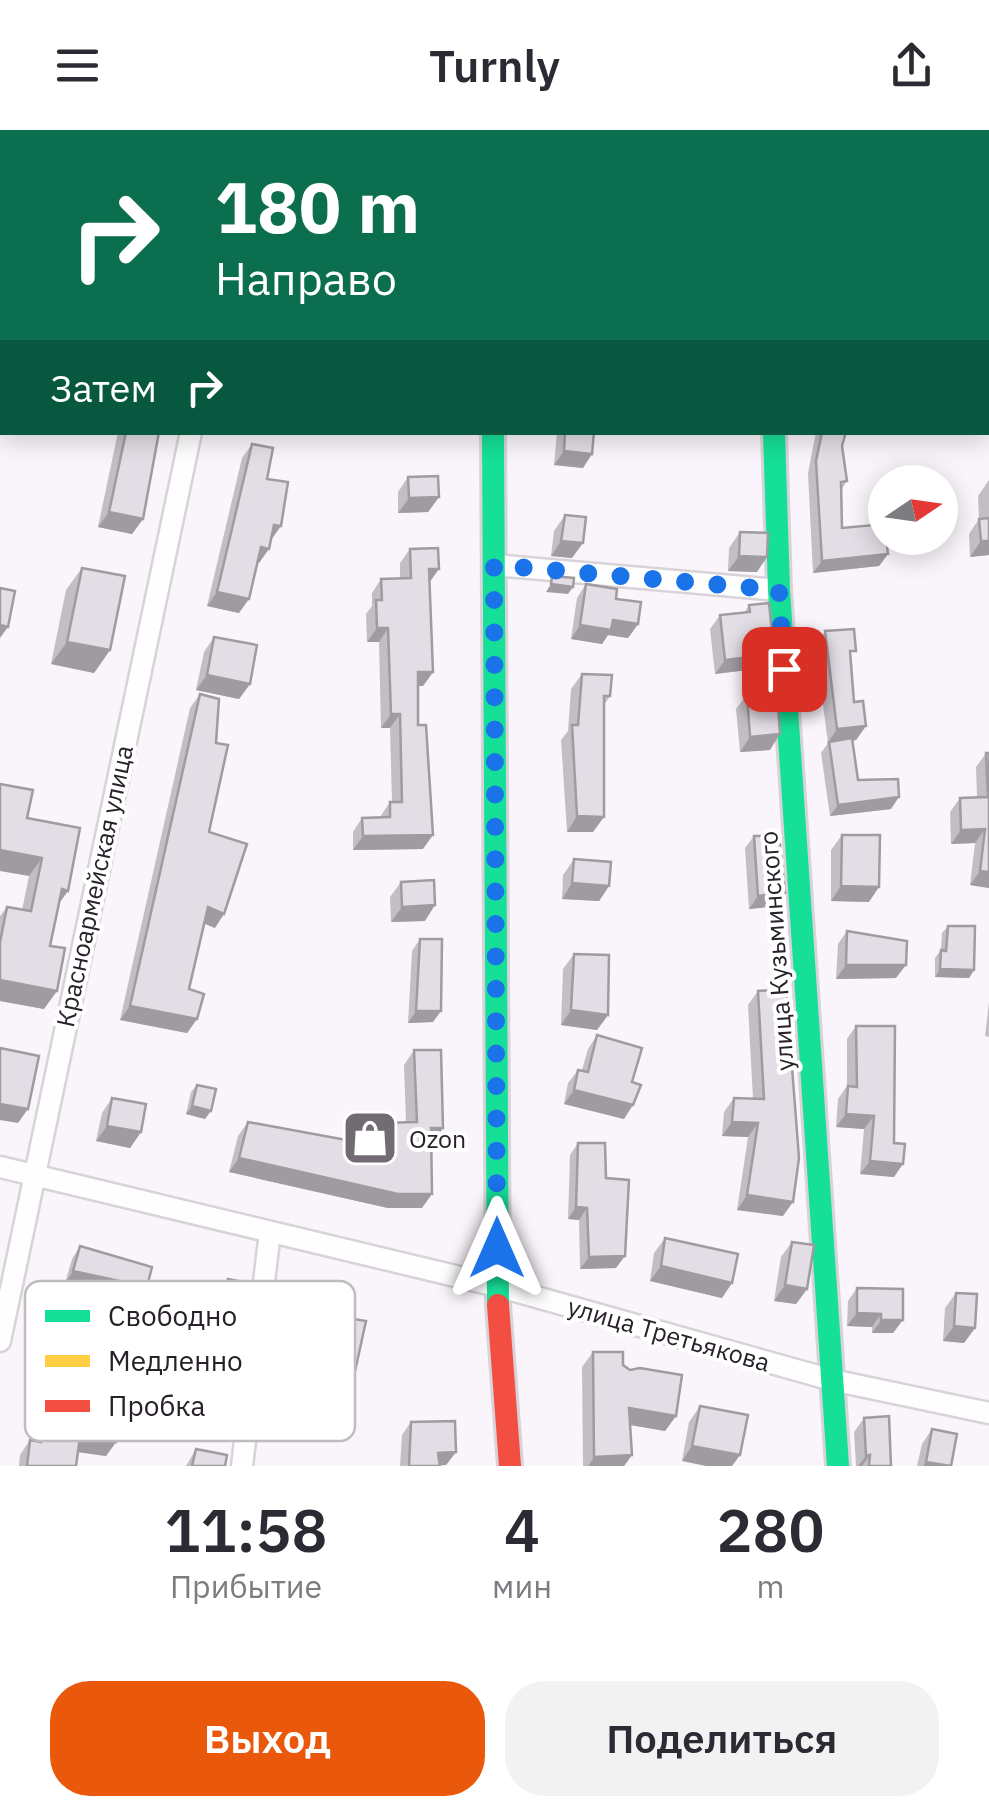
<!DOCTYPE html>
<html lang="ru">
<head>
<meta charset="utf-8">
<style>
	body { margin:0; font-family:"IBM Plex Sans",sans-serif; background:#f2f2f3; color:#2b2b33; height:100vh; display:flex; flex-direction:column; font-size:38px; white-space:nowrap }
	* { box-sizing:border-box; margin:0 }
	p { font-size:32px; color:#7c7c81 }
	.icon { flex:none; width:55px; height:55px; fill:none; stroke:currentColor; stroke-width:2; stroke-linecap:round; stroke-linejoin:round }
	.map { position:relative; height:1336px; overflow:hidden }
	.sheet { display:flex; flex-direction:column; background:#fff; flex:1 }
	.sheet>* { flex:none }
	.banner { position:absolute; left:0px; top:0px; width:990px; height:305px; box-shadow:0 5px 25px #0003; background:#0b6e4f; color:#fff; overflow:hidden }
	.needle { width:65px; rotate:77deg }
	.controls { position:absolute; left:868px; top:335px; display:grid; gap:20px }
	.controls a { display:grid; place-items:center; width:90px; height:90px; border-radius:50%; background:#fff; box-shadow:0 5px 25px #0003; font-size:50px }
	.pin { position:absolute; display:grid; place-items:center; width:85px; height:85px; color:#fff; margin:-42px; border-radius:20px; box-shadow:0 5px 15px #0006 }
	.me { position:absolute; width:110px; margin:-55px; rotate:0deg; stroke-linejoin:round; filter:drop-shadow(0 0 8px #0008) }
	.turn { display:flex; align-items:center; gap:35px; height:210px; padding:0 50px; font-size:45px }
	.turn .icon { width:130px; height:130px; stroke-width:2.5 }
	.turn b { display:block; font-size:70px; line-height:85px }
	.then { display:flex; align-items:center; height:95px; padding:0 50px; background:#0003; gap:20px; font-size:38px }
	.eta { display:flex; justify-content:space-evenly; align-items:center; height:170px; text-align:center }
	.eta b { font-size:60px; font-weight:600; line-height:70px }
	.action { display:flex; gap:20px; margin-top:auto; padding:20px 50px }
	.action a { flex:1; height:115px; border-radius:40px; background:#ea580c; color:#fff; font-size:40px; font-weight:600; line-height:115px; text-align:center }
	.action a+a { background:#f2f2f3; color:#2b2b33 }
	header { display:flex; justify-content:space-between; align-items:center; height:130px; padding:0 50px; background:#fff; font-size:45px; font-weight:600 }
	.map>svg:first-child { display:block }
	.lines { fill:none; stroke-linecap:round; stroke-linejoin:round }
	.street-casing { stroke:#d8d2d9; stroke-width:25 }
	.fast-casing { stroke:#d8d2d9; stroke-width:28 }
	.slow-casing { stroke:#d8d2d9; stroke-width:28 }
	.jam-casing { stroke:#d8d2d9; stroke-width:28 }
	.street { stroke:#fefefe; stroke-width:20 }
	.fast { stroke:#16e098; stroke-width:22 }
	.slow { stroke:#ffcf43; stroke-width:22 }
	.jam { stroke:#f24e42; stroke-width:22 }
	.wall { fill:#c3bec5 }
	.shaded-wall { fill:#9f9ba0 }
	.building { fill:#e3dde5; stroke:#9f9ba0; stroke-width:2.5 }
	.route { stroke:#1a73e8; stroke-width:18; stroke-dasharray:0 32.4 }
	.labels { text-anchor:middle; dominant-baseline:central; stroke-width:8; stroke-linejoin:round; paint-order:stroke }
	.street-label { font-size:25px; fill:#28212a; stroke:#fff }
	.poi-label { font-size:25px; fill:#28212a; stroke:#fff; text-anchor:start }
	.key { fill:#fff; stroke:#bebcbf; stroke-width:2.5 }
	.key-label { font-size:28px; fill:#28212a }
</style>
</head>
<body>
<header><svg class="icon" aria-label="menu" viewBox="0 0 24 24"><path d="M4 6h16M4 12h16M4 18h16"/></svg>Turnly<svg class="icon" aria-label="share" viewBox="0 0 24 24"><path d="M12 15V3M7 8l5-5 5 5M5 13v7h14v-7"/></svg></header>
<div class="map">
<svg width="989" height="1336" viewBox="0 0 989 1336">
	<rect width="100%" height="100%" fill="#faf5fb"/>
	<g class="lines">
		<g class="street-casing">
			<g id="street">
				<path d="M255,2L256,0"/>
				<path d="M784,2L785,0"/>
				<path d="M494,435L779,460"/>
				<path d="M0,1037L497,1156L832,1250L989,1283"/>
				<path d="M0,1211L191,302"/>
				<path d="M242,1336L270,1102"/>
			</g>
		</g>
		<g class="fast-casing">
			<g id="fast">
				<path d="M493,302L498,1175"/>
				<path d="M774,302L779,460L838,1336"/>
			</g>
		</g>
		<g class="slow-casing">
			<path id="slow" d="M490,0V2"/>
		</g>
		<g class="jam-casing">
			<path id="jam" d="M498,1175L510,1336"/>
		</g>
		<use href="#street" class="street"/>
		<use href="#fast" class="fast"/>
		<use href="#slow" class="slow"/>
		<use href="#jam" class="jam"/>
	</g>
	<g class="wall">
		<path d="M118,302H159L143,389L132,404L98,397Z"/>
		<path d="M557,302H594L583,338L554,335Z"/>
		<path d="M816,302H846L842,316L847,351L841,360L842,398L888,424L879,436L813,443L808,343Z"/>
		<path d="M252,314L267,349L271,410L259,433H257L239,483L207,476L242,328Z"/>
		<path d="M408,347L439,367L428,382L398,383V362Z"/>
		<path d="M989,350V425L970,427L969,404L979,389L978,366Z"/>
		<path d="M565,385L572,428L551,426L554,401Z"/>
		<path d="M740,402L757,442L728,441L729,418Z"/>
		<path d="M410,419L430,452L433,542L423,556H418L423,719L353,720V702L362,688L380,687L390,672H392L390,598H381L379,512H367L366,484L372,476V463L381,449H400V433Z"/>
		<path d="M82,438L110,520L94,543L51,534L66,460Z"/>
		<path d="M586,454L616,469L638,494L628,508L608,505L602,514L571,509L577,468Z"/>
		<path d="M749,475L774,524L764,538L715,544L710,499L720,485L744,483Z"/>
		<path d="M825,501L851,527L854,572L866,596L856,610L852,611L858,650L891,679L830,686L821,623L828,613L815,515Z"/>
		<path d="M214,507L250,554L239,569L196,560L204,522Z"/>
		<path d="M582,544L610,566L604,575L593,702H567L561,610L568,601L571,559Z"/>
		<path d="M200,564L215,798L205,794L189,859L197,889L187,903L120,890L190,578Z"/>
		<path d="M747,564L770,620L740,622L736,579Z"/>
		<path d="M986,623H989V758L970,755L975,713L951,714L950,682L960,668L977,667L976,637Z"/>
		<path d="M27,688L59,774L50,816L44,879L0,871V786L7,777L22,780L29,746Z"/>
		<path d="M842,705L869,772L831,771V720Z"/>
		<path d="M754,706L777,776L749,779L745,718Z"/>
		<path d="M574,729L609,756L599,771L562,769L563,745Z"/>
		<path d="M401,752L425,791L391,792L390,767Z"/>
		<path d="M948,796L974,840L969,848L935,847V828L941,820L942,803Z"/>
		<path d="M847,801L896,848L836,849L838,814Z"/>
		<path d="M420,809L433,892L408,893L412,821Z"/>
		<path d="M574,824L608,885L597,900L561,895L563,839Z"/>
		<path d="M758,861L783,1086L737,1080L748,1007L722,1006L724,982L734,968L753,969L748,875Z"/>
		<path d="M989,872V907L985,906Z"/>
		<path d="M856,896L894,1013V1047L860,1044L864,999L836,997L838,969L847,956V909Z"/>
		<path d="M597,905L632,952L624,989L564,974L568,953L578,940H582L588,919Z"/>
		<path d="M414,920L443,998L433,1012H431L422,1078H388L229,1042L238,1006L248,992L369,1014V1007L379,993L406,992L404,935Z"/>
		<path d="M197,955L205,989L186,984L191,962Z"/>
		<path d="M112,968L141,1002L130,1018L96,1011L102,983Z"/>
		<path d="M578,1013L606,1048L616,1138L580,1139L579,1090L568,1089L570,1025Z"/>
		<path d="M665,1108L722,1168L650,1151L654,1123Z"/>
		<path d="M792,1112L807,1159L796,1174L774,1171L781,1127Z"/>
		<path d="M80,1116L147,1157L139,1170L65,1153L72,1129Z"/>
		<path d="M228,1149L244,1191L233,1207L212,1204L218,1165Z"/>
		<path d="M857,1158L903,1159L893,1203H872V1197L847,1196L848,1171Z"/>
		<path d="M956,1163L975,1198L964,1213L943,1211L945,1178Z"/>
		<path d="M299,1167L335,1186L352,1255L343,1269L307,1264L314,1215L284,1209L290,1181Z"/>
		<path d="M66,1176L87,1279L116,1312L106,1326L78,1322L76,1336H19L20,1325L30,1310H32L34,1272L44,1258L56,1190Z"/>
		<path d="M593,1222L623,1235L676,1286L665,1301L630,1295L632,1325L624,1336H583L582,1237Z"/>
		<path d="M700,1276L748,1285L682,1331L689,1292Z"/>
		<path d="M864,1288L891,1336H856L854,1302Z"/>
		<path d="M411,1292L456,1322L446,1335L400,1336L402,1305Z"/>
		<path d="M932,1299L951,1336H917L922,1314Z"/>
		<path d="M196,1319L225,1336H186Z"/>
	</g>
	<g class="shaded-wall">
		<path d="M564,321L592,324L583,338L554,335Z"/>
		<path d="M439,367L428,382L398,383L409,368Z"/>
		<path d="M109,382L143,389L132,404L98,397Z"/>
		<path d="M274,395L281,396L271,410Z"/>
		<path d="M561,411L583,413L572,428L551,426Z"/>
		<path d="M981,411H989V425L970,427Z"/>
		<path d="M261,417L269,419L259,433L251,432Z"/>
		<path d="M888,424L879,436L813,443L822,431Z"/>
		<path d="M739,426L767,427L757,442L728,441Z"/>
		<path d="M429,439H439L429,453Z"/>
		<path d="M551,454L573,457L568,464L546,462Z"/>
		<path d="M217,462L249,469L239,483L207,476Z"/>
		<path d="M613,490L638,494L628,508L608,505L602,514L571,509L580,495Z"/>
		<path d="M0,495L8,497L0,508Z"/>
		<path d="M377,498H388L379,512H367Z"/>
		<path d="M67,512L110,520L94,543L51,534Z"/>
		<path d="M774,524L764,538L715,544L725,530Z"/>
		<path d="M418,542H433L423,556H408Z"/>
		<path d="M207,545L250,554L239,569L196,560Z"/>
		<path d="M391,584H400L390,598H381Z"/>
		<path d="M866,596L856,610L827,614L837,599Z"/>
		<path d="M780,604L770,620L740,622L750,607Z"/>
		<path d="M899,667L891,679L830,686L838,675Z"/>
		<path d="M577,686L604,687L593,702H567Z"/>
		<path d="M985,699L975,713L951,714L961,700Z"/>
		<path d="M433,705L423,719L353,720L363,706Z"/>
		<path d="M0,720L42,728L29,746L0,741Z"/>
		<path d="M980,741L989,742V758L970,755Z"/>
		<path d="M572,753L609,756L599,771L562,769Z"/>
		<path d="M841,756L879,757L869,772L831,771Z"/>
		<path d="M62,759L68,761L55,779Z"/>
		<path d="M785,763L777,776L749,779L758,766Z"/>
		<path d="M435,775L425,791L391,792L402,777Z"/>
		<path d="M208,777L224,784L215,798L199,791Z"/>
		<path d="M846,835H906L896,848L836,849Z"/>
		<path d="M940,839L974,840L969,848L935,847Z"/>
		<path d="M0,850L57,861L44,879L0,871Z"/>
		<path d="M130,876L197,889L187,903L120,890Z"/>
		<path d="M571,880L608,885L597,900L561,895Z"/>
		<path d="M416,881H441L433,892L408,893Z"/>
		<path d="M574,960L633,975L624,989L564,974Z"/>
		<path d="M0,974L28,979L18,993L0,990Z"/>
		<path d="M192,976L211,981L205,989L186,984Z"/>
		<path d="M846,984L874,986L864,999L836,997Z"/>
		<path d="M732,992L758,993L748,1007L722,1006Z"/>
		<path d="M107,996L141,1002L130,1018L96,1011Z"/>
		<path d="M431,998H443L433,1012L421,1013Z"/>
		<path d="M239,1028L432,1064L422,1078H388L229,1042Z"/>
		<path d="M870,1031L903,1034L894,1047L860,1044Z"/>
		<path d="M747,1065L793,1072L783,1086L737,1080Z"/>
		<path d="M576,1077L587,1078L579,1090L568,1089Z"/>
		<path d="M625,1126L616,1138L580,1139L589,1127Z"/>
		<path d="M661,1136L732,1153L722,1168L650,1151Z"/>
		<path d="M73,1141L147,1157L139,1170L65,1153Z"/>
		<path d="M785,1155L807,1159L796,1174L774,1171Z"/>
		<path d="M857,1183L881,1184L872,1197L847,1196Z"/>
		<path d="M223,1188L244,1191L233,1207L212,1204Z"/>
		<path d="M881,1190H903L893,1203H872Z"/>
		<path d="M294,1195L324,1202L314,1215L284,1209Z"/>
		<path d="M954,1196L975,1198L964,1213L943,1211Z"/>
		<path d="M317,1251L352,1255L343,1269L307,1264Z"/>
		<path d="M629,1278L676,1286L665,1301L619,1293Z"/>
		<path d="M80,1307L116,1312L106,1326L70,1321Z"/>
		<path d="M692,1316L740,1325L732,1336H706L682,1331Z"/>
		<path d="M456,1322L446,1335L429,1336L438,1323Z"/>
		<path d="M632,1325L624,1336H588L594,1327Z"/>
		<path d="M870,1325L862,1336H858L866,1326Z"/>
		<path d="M926,1332L949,1336H923Z"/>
	</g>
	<g class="building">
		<path d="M173,0H217L216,2H173Z"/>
		<rect x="305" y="0" width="116" height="2"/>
		<path d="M565,0H597V2H564Z"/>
		<rect x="730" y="0" width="34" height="2"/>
		<path d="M950,0H989V71L988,70V2H950Z"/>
		<path d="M0,218L2,219V232L0,245Z"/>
		<rect x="988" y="229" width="1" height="52"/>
		<path d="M126,302H159L143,389L109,382Z"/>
		<path d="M565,302H594L592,324L564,321Z"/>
		<path d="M822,302H846L842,316L847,351L841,352L842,398L885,394V408H886L888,424L822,431L816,331Z"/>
		<path d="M252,314L273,318L267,349L288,352L281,396L274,395L269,419L261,417L249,469L217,462Z"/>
		<path d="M438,346L439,367L409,368L408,347Z"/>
		<path d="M565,385L586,387L583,413L561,411Z"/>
		<path d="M989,388V411H981L979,389Z"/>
		<path d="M740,402L768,403L767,427L739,426Z"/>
		<path d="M438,418L439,439H429L433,542H418V595H426L433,705L363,706L362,688L390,687V672H402L400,584H391L388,498H377L376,470H382L381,449L411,448L410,419Z"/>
		<path d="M82,438L125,446L110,520L67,512Z"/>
		<path d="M552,446L574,448L573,457L551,454Z"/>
		<path d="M586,454L617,459L616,469L641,472L638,494L613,490L611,500L580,495Z"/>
		<path d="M0,458L15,461L8,497L0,495Z"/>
		<path d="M769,473L774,524L725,530L720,485L750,482L749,475Z"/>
		<path d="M854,499L856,521H850L854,572L863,571L866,596L837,599L825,501Z"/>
		<path d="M214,507L257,515L250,554L207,545Z"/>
		<path d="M582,544L612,545L610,566H604V687L577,686L572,595H578Z"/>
		<path d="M777,562L780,604L750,607L747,564Z"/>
		<path d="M200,564L219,569L216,613L228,615L209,702L247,714L224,784L208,777L189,859L204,864L197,889L130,876Z"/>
		<path d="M852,608L858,650L898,649L899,667L838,675L829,612Z"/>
		<path d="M986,623H989V742L980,741L985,699L961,700L960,668L988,667Z"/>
		<path d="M0,654L33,660L27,688L80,698L68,761L62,759L50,816L65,818L57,861L0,850V812L7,777L31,781L42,728L0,720Z"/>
		<path d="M842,705H880L879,757L841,756Z"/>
		<path d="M754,706H779L785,763L758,766Z"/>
		<path d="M574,729L611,732L609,756L572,753Z"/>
		<path d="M434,750L435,775L402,777L401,752Z"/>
		<path d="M948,796H975L974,840L940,839L941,820L946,821Z"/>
		<path d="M847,801L907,811L906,835H846Z"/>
		<path d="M420,809H442L441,881H416Z"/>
		<path d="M574,824L609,825L608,885L571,880Z"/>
		<path d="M786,859L799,1028L793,1072L747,1065L758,993L732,992L734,968L764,969L758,861Z"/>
		<path d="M856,896H895L894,1013L905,1014L903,1034L870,1031L874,986L846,984L848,956L857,957Z"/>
		<path d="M597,905L642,918L632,952L641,955L633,975L574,960L578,940L588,942Z"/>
		<path d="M0,918L39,926L28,979L0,974Z"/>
		<path d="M414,920H441L443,998H431L432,1064H398L239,1028L248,992L379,1016V993L417,992Z"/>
		<path d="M197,955L216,959L211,981L192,976Z"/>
		<path d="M112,968L146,974L141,1002L107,996Z"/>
		<path d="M578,1013H605L606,1048L629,1050L625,1126L589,1127L587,1078L576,1077Z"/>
		<path d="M665,1108L738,1124L732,1153L661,1136Z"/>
		<path d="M792,1112L814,1115L807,1159L785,1155Z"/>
		<path d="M80,1116L152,1137L147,1157L73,1141Z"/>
		<path d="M228,1149L249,1153L244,1191L223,1188Z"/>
		<path d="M857,1158L903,1159V1190H881V1184L857,1183Z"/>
		<path d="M956,1163L977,1164L975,1198L954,1196Z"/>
		<path d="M299,1167L337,1174L335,1186L366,1191L352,1255L317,1251L324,1202L294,1195Z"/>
		<path d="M66,1176L96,1182L87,1279L120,1284L116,1312L80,1307L76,1336H27L30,1310L41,1312L44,1257L51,1258Z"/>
		<path d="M593,1222H623V1235L630,1240L640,1238L682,1245L676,1286L629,1278L632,1325L594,1327Z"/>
		<path d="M700,1276L748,1285L740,1325L692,1316Z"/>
		<path d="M889,1286L891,1336H869L870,1325L866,1326L864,1288Z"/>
		<path d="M455,1291L456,1322L438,1323L440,1336H409L411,1292Z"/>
		<path d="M932,1299L957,1304L951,1336L926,1332Z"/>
		<path d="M196,1319L227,1325L225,1336H192Z"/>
	</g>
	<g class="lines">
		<path class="route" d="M497,1118L494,435L779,460L784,539"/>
	</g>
	<defs>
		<g id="shop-square" transform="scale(2.875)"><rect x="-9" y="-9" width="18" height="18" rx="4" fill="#726b73" stroke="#fff"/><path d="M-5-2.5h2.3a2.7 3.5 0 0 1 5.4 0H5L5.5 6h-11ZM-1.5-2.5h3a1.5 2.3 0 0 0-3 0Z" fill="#fff"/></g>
	</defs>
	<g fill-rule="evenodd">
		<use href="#shop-square" x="370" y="1008"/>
	</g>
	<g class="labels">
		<g class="street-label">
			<text transform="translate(94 756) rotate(-78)">Красноармейская улица</text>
			<text transform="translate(776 821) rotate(-94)">улица Кузьминского</text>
			<text transform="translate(669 1204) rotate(16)">улица Третьякова</text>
		</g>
		<g class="poi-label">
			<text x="409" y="1008">Ozon</text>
		</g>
	</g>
	<rect x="25" y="1151" width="330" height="160" rx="15" class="key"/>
	<rect x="45" y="1180" width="45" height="12" fill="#16e098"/>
	<rect x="45" y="1225" width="45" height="12" fill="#ffcf43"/>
	<rect x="45" y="1270" width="45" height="12" fill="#f24e42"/>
	<g class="key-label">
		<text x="108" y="1196">Свободно</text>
		<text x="108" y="1241">Медленно</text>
		<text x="108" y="1286">Пробка</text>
	</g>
</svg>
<div class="controls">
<a><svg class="needle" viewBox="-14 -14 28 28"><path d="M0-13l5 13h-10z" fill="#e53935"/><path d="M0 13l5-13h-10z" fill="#7c7c81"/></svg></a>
</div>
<div class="pin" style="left:784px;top:539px;background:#d93025"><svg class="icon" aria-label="arrive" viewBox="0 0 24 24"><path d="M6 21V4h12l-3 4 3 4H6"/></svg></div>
<svg class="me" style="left:497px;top:1118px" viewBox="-20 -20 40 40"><path d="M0-17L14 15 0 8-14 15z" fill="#1a73e8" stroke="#fff" stroke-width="4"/></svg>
<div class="banner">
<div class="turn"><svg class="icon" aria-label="right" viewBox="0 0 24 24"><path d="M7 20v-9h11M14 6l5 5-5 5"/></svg><div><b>180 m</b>Направо</div></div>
<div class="then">Затем<svg class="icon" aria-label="right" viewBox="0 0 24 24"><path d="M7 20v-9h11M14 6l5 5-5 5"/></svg></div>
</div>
</div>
<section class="sheet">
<div class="eta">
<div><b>11:58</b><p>Прибытие</p></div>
<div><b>4</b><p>мин</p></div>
<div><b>280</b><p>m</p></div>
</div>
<div class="action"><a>Выход</a><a>Поделиться</a></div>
</section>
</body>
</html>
